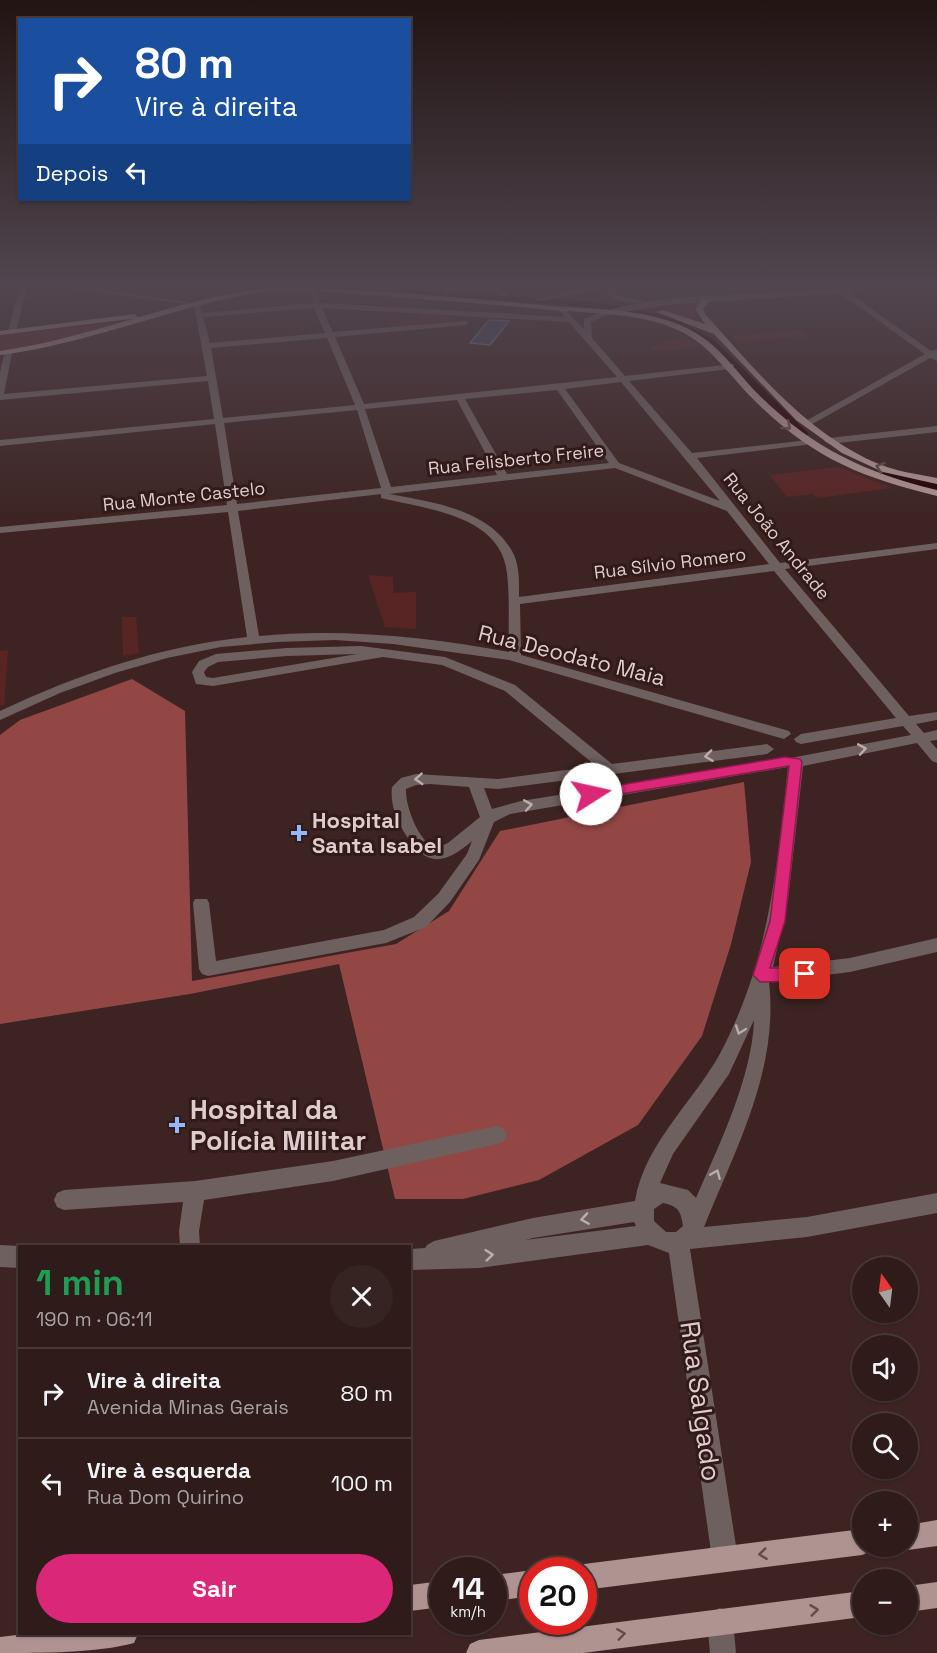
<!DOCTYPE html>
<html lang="pt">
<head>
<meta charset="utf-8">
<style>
	body { margin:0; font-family:"Space Grotesk",sans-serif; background:#362423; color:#f1f3f6; height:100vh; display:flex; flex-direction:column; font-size:22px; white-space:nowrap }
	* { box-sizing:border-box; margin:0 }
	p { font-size:20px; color:#a7a1a2 }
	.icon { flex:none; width:33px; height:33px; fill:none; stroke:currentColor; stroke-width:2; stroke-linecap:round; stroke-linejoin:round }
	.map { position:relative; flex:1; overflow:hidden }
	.details { position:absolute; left:18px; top:1245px; width:393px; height:390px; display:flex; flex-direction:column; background:#2e1b1a; border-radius:0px; box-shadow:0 2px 4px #0004,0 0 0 2px #493939 }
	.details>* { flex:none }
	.hud { position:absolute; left:18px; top:18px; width:393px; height:183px; border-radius:0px; box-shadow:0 2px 4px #0004,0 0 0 2px #493939; background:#1a4fa0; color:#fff; overflow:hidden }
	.needle { width:39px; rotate:346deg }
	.fabs { position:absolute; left:852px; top:1257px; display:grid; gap:12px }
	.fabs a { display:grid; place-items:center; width:66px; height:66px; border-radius:50%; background:#2e1b1a; box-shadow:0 2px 4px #0004,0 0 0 2px #493939; font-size:30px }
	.speed { position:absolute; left:429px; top:1557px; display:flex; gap:12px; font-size:30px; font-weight:700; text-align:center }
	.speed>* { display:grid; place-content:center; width:78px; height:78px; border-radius:50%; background:#2e1b1a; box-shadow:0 2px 4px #0004,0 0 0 2px #493939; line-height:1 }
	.speed small { font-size:15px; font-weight:400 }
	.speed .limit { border:9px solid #d22; background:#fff; color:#111 }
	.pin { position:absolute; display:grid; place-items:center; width:51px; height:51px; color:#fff; margin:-26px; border-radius:12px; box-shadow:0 3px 9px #0006 }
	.me { position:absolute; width:66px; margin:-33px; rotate:80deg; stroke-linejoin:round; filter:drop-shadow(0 0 4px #0008) }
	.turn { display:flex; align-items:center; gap:21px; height:126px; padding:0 18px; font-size:27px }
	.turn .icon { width:78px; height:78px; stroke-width:2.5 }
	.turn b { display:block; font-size:42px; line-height:51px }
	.then { display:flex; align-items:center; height:57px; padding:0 18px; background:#0003; gap:12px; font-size:22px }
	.round { display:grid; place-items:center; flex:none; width:63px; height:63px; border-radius:32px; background:#362423 }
	.headline { display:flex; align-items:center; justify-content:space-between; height:102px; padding:0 18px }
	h1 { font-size:36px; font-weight:800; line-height:45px; color:#1e9e55 }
	.cta { display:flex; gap:12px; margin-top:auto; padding:12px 18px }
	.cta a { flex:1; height:69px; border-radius:36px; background:#db2777; color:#fff; font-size:24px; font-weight:800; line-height:69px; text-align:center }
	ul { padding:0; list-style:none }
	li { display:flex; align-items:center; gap:18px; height:90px; padding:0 18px; border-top:2px solid #493939 }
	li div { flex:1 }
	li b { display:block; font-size:22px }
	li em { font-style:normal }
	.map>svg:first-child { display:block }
	.green { fill:#592524 }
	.forest { fill:#934744 }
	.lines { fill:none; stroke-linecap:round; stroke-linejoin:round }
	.canal { fill:#260204; fill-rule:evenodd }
	.building { fill:#3f4b60; stroke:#6e7b92; stroke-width:1.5 }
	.minor { fill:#6e605f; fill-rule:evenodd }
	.major { fill:#af9391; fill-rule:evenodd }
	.oneway { stroke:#644a49 }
	.oneway2 { stroke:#bcacab }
	.route { fill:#db2777; stroke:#8e194d; stroke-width:1.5 }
	.poi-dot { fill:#93b7fd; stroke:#321a19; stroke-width:2 }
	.labels { text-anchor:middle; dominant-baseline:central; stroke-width:6; stroke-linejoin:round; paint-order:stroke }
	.far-street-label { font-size:18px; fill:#decdcc; stroke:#321a19 }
	.street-label { font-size:22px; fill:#decdcc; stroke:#321a19 }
	.poi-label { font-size:22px; font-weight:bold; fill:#decdcc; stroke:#321a19; text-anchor:start }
	.near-poi-label { font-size:27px; font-weight:bold; fill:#decdcc; stroke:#321a19; text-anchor:start }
	.near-street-label { font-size:27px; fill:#decdcc; stroke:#321a19 }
</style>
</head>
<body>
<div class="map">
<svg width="937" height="1653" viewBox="0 0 937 1653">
	<rect width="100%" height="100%" fill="#3d2422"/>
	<g class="green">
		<path d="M608,289L613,298L641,303L550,297Z"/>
		<path d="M698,304L693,311L701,322L649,308Z"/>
		<path d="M422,314L454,317L452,321L392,326L390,319L393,316L416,320Z"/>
		<path d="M132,321L46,345L0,351V335Z"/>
		<path d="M798,330L809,336L738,342L732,336Z"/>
		<path d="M686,336L701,347L656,351L651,347Z"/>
		<path d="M839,467L892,488L818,498L812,494L787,497L770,475Z"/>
		<path d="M368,575L393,577V593L416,592V629L385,627Z"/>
		<path d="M122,617H136L139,653L123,656Z"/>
		<path d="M8,650L4,705H0V651Z"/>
	</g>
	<path class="forest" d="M132,679L185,711L192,981L396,944L449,911L500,831L744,782L751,862L731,944L702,1036L638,1125L539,1180L463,1199H395L339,964L190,994L0,1024V735L20,720Z"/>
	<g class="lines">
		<g class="canal">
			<path d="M252,288H267L212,303L207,300Z"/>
			<path d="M335,288H375L376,289C367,294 342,293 335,288Z"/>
			<path d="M399,288L600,303L672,317L712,338L809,434L799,437C765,408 740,369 705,343C634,289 483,311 396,293L394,291Z"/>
			<path d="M884,472L937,484V492L879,479L878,476Z"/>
		</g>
	</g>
	<path class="building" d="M489,320L509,321L490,345L470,343Z"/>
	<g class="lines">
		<g class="minor">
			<path d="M19,288H27L16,332L12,334L8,332Z"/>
			<path d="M69,288H88L189,302L185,304Z"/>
			<path d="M310,288L317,289L320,303L565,317L558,309L562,307L584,329V319C641,295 711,296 772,293C804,291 832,288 861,288L848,292L931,351L937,349V361L930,358L807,427L804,426V422L925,354L840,293L668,305L607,315L591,322L592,338L625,376L733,364L734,366L730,369L629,381L692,453L808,440V444L805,445L697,458L780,563L937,543V549L785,569L909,716L937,712V720L916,724L924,733L937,730V740L930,741L937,749V763L932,761L917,743L803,766L788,900L773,967L850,958L937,938V952L850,972L769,982C779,1069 736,1148 704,1227L807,1217L937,1193V1213L807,1237L690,1249L738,1559L734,1568L725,1572L716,1568L712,1559L669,1253L648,1245L479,1268L410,1270V1249L425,1248L427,1245L434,1241L533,1218L635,1201C645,1140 699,1098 725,1044C770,953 777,867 788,767L510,814L494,822L479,860L450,902L426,927L386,943L208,976L202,974L199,969L193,903L195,899H207L209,903L216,961L384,930L414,917L438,894L467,854L472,841C442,867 425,866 404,832C396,818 390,804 392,787L401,778L416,774L498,779L596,766L505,691L442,665L383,657L213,686L196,684L192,672L199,661L216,654L287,648L361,646L445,657L515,685L612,764L767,744L774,749L767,754L498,789L484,788L492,809L521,801L796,757L911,735L903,726L801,744L796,742L794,739L801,734L896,718L774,571L520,604L521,655L789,731L791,734L784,739L509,660L393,644L335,640L277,642L221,647L167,658L115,673L60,693L0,720V711C79,674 160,646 247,637L228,512L0,533V527L227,505L215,424L0,446V440L214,419L208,381L0,400V372L5,351L12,353L4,394L207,376L194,305H200L202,313L313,303ZM314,308L325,333L210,343L203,317ZM322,308L569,322L617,377L364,404L335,337L465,325L469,323L465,321L333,332ZM327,338L355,405L223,418L211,348ZM621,382L720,501L619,463L565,389ZM557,390L609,463L507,474L465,399ZM457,400L497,475L391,487L365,409ZM357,410L381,488L237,504L224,423ZM615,468L727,511L769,564L519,597C519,582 520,565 512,551C488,509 432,502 389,494ZM381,494V498C426,509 501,515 507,573C510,599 508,626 509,652C428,637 341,628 259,636L238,511ZM357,654L213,678L206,677L204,672L208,667L218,662L287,656ZM430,784L469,787L480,817L448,843L436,848C419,843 405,806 406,789L416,785ZM754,1020C752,1078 719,1145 696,1198L688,1190L660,1183L673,1154L729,1074ZM663,1203C678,1206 681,1211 683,1226L676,1232H666L654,1221V1209ZM634,1222L636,1226L525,1240L533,1238Z"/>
			<path d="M452,288H464L446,293L442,291Z"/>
			<path d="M492,288H500L508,295L501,297Z"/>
			<path d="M590,288H604L539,301L535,299Z"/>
			<path d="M609,288H615L614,292L623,297L645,301C633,306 618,301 607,295Z"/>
			<path d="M937,426V432L829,444L824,441L829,438Z"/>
			<path d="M497,1126L504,1129L507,1135L504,1141L497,1144L333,1181L204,1200L199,1231L200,1246H180L179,1231L183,1202L64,1210L57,1207L54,1200L57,1193L64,1190L195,1181L333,1161Z"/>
			<path d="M0,1245L20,1246V1268L0,1267Z"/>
			<path d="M720,1608L729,1612L733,1621L736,1653H710L707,1621L711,1612Z"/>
		</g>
		<g class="major">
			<path d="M266,288C362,288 457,297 552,306C598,310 653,308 694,332C721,347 738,374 759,395C813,448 864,472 937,490V496C859,477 811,457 753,399C729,375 711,346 680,331C640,312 593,314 551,310C491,304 430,300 370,295C330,292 289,287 249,294C165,310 86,344 0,355V351C92,338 176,299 266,288Z"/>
			<path d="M702,299L709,301L703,309L705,314C754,368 804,431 874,462C894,471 916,474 937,478V484L883,472L842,453L796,420L714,334L656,312L663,310L705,324L695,309Z"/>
			<path d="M135,314L138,318L0,335V331Z"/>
			<path d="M937,1520V1546L908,1550L901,1546H908V1525Z"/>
			<path d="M862,1529V1546H873L871,1551L862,1555L584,1590V1570H574L584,1564Z"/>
			<path d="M533,1570L532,1596L494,1601V1575Z"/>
			<path d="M442,1581V1607L410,1611V1585Z"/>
			<path d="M937,1582V1608L908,1612V1586Z"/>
			<path d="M862,1591V1617L583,1653H466L470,1644L479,1640Z"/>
			<path d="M25,1634H138L134,1643C97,1653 41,1653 0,1653V1637Z"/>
		</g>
	</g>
	<defs><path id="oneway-chevron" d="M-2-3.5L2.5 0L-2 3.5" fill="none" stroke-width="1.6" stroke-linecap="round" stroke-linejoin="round" transform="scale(1.5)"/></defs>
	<g class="oneway">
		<use href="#oneway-chevron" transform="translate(787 426) rotate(42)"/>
		<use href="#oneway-chevron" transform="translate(880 467) rotate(-161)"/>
		<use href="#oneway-chevron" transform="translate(763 1554) rotate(173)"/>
		<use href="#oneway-chevron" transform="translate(814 1610) rotate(-7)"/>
		<use href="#oneway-chevron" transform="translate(621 1634) rotate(-8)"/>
	</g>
	<g class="oneway2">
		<use href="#oneway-chevron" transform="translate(862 749) rotate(-10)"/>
		<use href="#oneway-chevron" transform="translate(709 756) rotate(173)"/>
		<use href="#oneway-chevron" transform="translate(419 779) rotate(176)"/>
		<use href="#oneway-chevron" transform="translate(528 805) rotate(-10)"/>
		<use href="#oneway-chevron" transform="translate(740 1030) rotate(110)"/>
		<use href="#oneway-chevron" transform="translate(716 1174) rotate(-67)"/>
		<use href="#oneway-chevron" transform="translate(585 1219) rotate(171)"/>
		<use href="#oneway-chevron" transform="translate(489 1255) rotate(-6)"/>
	</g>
	<linearGradient id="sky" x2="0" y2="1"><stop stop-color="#221413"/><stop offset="0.55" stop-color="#51454f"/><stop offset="1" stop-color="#51454f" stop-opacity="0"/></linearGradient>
	<rect width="937" height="519" fill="url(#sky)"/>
	<path class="route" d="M785,757L800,759L802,762L785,921L770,968H805L813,974L805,981L760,982L753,975L770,921L789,766L591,799L584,794L591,790Z"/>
	<g class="poi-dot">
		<path d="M296 824h6v6h6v6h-6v6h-6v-6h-6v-6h6z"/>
		<path d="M174 1116h6v6h6v6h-6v6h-6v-6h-6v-6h6z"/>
	</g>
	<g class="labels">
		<g class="far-street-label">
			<text transform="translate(516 459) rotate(-6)">Rua Felisberto Freire</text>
			<text transform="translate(184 496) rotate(-6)">Rua Monte Castelo</text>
			<text transform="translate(777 536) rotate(51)">Rua João Andrade</text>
			<text transform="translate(670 563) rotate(-7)">Rua Sílvio Romero</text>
		</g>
		<g class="street-label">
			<text transform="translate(572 655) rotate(14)">Rua Deodato Maia</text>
		</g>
		<g class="poi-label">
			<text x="312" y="820">Hospital<tspan x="312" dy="25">Santa Isabel</tspan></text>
		</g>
		<g class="near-poi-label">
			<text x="190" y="1109">Hospital da<tspan x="190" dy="31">Polícia Militar</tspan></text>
		</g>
		<g class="near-street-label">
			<text transform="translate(701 1401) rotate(82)">Rua Salgado</text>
		</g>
	</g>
</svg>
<div class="fabs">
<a><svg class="needle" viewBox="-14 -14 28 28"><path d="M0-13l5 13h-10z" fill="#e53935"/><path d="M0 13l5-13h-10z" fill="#a7a1a2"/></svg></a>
<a><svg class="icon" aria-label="sound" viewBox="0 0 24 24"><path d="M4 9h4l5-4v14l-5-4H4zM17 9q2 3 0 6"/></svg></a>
<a><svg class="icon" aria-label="search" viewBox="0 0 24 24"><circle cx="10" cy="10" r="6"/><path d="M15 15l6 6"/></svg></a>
<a>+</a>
<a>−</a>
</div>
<div class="speed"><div>14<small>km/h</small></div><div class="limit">20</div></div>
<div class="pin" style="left:805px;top:974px;background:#d93025"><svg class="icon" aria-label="arrive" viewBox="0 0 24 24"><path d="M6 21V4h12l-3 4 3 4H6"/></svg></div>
<svg class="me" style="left:591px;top:794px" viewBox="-20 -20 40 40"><circle r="19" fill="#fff"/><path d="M0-13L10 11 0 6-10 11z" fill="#db2777"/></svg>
<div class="hud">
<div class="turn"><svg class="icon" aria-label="right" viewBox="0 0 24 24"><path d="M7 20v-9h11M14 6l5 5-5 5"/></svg><div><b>80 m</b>Vire à direita</div></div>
<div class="then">Depois<svg class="icon" aria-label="left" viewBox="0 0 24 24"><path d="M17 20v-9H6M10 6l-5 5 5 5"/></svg></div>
</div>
<section class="details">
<div class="headline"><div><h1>1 min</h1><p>190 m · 06:11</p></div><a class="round"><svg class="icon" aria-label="close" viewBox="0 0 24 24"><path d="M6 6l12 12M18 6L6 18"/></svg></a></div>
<ul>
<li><svg class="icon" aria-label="right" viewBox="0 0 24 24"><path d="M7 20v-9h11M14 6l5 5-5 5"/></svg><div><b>Vire à direita</b><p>Avenida Minas Gerais</p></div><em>80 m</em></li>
<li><svg class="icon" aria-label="left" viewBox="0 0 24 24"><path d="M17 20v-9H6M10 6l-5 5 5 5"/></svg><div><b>Vire à esquerda</b><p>Rua Dom Quirino</p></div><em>100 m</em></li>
</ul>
<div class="cta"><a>Sair</a></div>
</section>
</div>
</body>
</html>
